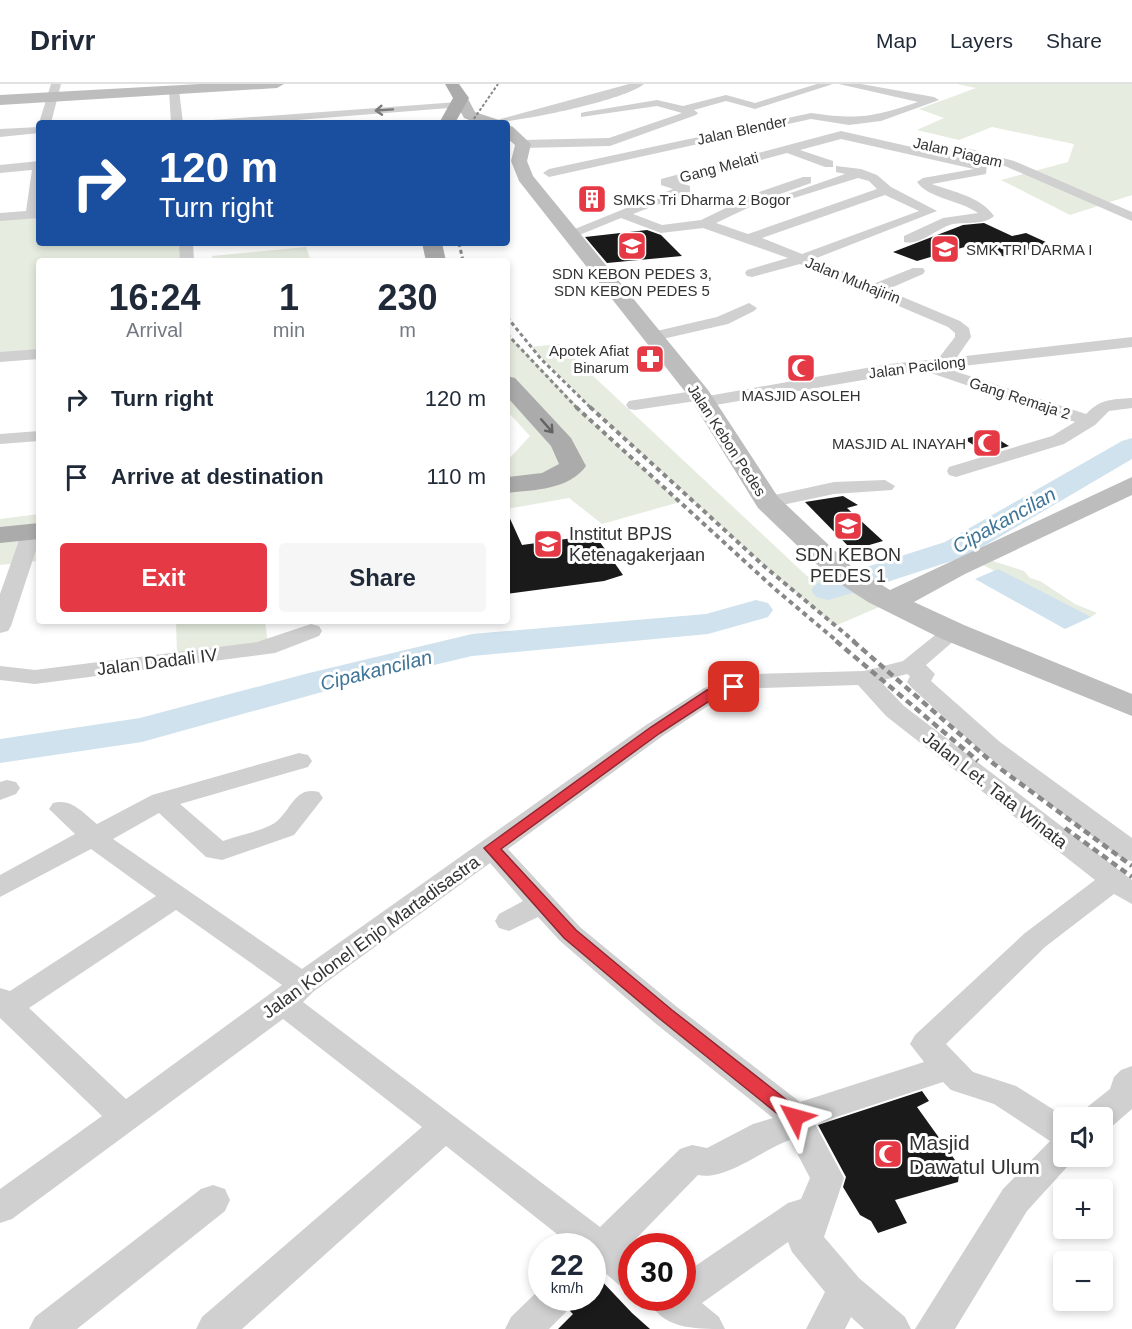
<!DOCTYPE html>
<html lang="en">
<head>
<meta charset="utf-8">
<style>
	body { margin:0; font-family:Arial,sans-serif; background:#f6f6f7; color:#1f2937; height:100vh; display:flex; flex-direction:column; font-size:22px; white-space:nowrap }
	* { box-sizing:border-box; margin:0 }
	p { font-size:20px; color:#747a83 }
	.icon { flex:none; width:33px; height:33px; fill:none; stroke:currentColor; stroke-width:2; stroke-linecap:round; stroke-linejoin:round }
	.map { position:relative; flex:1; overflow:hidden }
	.sheet { position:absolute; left:36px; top:174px; width:474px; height:366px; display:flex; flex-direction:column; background:#fff; border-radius:6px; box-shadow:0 3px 9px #0003 }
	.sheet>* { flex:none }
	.top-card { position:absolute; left:36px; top:36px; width:474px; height:126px; border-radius:6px; box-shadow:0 3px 9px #0003; background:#1a4fa0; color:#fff; overflow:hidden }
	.controls { position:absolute; left:1053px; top:1023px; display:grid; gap:12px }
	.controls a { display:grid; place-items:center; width:60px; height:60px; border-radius:6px; background:#fff; box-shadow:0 3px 9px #0003; font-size:30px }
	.speed { position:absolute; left:528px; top:1149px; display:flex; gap:12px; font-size:30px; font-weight:700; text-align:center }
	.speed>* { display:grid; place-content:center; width:78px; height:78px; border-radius:50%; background:#fff; box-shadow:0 3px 9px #0003; line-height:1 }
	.speed small { font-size:15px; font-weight:400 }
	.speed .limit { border:9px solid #d22; background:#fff; color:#111 }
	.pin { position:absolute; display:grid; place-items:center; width:51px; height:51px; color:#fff; margin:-26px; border-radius:12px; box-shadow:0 3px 9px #0006 }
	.me { position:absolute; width:66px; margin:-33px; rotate:309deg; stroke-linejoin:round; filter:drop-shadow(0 0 4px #0008) }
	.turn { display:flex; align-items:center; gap:21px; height:126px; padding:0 24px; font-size:27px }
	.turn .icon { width:78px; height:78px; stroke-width:2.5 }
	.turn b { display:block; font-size:42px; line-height:51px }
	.eta { display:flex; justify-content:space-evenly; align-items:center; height:102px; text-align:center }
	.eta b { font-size:36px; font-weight:800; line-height:42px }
	.action { display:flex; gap:12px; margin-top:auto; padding:12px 24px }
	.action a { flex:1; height:69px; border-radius:6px; background:#e63946; color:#fff; font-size:24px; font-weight:800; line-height:69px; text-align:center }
	.action a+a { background:#f6f6f7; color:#1f2937 }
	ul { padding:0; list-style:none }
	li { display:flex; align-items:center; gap:18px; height:78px; padding:0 24px }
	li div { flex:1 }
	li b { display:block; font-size:22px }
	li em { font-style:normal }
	header { display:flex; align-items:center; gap:36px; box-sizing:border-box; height:84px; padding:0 30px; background:#fff; border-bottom:2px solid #e0e1e3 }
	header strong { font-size:28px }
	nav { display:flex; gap:33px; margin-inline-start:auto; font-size:21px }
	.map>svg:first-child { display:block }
	.green { fill:#e6ecdf }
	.water { fill:#cfe2ee }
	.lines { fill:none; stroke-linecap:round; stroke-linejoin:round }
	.stream { stroke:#cfe2ee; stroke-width:5 }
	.river { fill:#cfe2ee; fill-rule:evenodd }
	.building { fill:#1a1a1a }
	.street { fill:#d0d0d0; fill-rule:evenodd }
	.secondary { fill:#bdbdbd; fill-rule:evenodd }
	.primary { fill:#ababab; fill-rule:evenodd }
	.rail-far3 { stroke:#888; stroke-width:2; stroke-dasharray:3 2; stroke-linecap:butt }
	.rail-far2 { stroke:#888; stroke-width:3; stroke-dasharray:4 3; stroke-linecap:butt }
	.rail-far1 { stroke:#888; stroke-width:4; stroke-dasharray:5 4; stroke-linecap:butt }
	.rail { stroke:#888; stroke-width:4.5; stroke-dasharray:7 4.5; stroke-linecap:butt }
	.oneway { stroke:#7a7a7a }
	.oneway2 { stroke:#636363 }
	.route { fill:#e63946; stroke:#96252e; stroke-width:1.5 }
	.labels { text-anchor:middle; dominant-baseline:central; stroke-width:6; stroke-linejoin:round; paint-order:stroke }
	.far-street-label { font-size:15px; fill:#333; stroke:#fff }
	.far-poi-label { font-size:15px; fill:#333; stroke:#fff; text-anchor:start }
	.poi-label { font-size:18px; fill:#333; stroke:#fff; text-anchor:start }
	.street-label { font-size:18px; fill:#333; stroke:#fff }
	.water-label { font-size:20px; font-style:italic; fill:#3f7597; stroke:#fff }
	.near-poi-label { font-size:21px; fill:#333; stroke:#fff; text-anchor:start }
</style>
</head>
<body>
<header>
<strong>Drivr</strong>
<nav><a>Map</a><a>Layers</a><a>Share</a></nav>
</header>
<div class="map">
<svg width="1132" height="1245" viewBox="0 0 1132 1245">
	<rect width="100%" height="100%" fill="#fff"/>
	<g class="green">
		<path d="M957,0H1132V111L1070,131L1001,96L1068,78L1074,60L992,43L959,56L917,46L944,34L919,25L976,4Z"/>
		<path d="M39,130V159H188V177H39V270L0,273V133Z"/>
		<path d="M306,163L311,177H213L212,172Z"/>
		<path d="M507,250L604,349L680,418L602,440L569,414L507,425V377L530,352L507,327Z"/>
		<path d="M559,260L807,492L855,497L893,517L835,542L779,495L590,323L531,263Z"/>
		<path d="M39,430V477L0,481V435Z"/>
		<path d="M993,477L1024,487L1030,494L1040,497L1075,520L1097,529L1091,533L1081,531L983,481Z"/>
		<path d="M176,537H265L268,560L177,571Z"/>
	</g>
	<path class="water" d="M998,485L1091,533L1065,545L975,495Z"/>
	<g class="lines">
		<path class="stream" d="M956,465L964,474"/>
		<g class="river">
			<path d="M1132,354V375L967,472L881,500L869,503L861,501L856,508L828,516L816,513L811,506C819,494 839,490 852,493L857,486L945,458L1122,357Z"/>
			<path d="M756,516L768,519L773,526L768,533L708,550L472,572L333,605L142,658L0,679V655L140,634L309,589L472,550L706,530Z"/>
		</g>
	</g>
	<g class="building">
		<path d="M984,139L1012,152L1026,149L1048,159L1006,173L968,162L917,177L893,168L963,141Z"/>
		<path d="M647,146L661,151L682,172L607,179L585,153Z"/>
		<path d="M988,349L1009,362L986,369L964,355Z"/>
		<path d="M843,412L858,421L847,424L883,457L852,466L805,418Z"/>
		<path d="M507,428L522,461L595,451L623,491L604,497L507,510Z"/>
		<path d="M922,1007L929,1017L917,1023L960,1083L958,1098L895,1116L907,1139L878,1149L871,1137L860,1131L843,1103L846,1093L818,1041Z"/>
		<path d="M597,1192L632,1229L650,1245H558L573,1230L570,1227L575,1214H592V1193Z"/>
	</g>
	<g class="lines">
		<g class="street">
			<path d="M51,0H61L51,39H39Z"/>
			<path d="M629,0H644C624,17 514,39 486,39Z"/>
			<path d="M817,0H833L755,25L726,17L694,26L698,29L696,31L610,62L523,64L517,60L523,56L609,54L682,29L657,22L581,33V29L585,28L657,16L683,22L726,11L755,19Z"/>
			<path d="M839,0H861L934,13L939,16L881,37L849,41L811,35L549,93L543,89L549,85L811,29C859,36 873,33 918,18Z"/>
			<path d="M174,3L179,6L183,39H171L169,6Z"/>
			<path d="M458,18L462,19V23L259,39H206L212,36Z"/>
			<path d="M39,43V49L0,53V45Z"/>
			<path d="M841,47L987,80L986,90L932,100C953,108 980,112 994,132C985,141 965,138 953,140C937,144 920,162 904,158V152L943,134L978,129C960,116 929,115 917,98L923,94L974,85L841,55L800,66L833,77V83H825L787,69L679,98L690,102V108L633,130L662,141L701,136L759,108L803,93H811V99L769,114L716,139L748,150L877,105L869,97L858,94L794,114L788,110L845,90L836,88V82L861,85L877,91L891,103L937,127L814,175L873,200L913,184H923L925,187L923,190L886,206L960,237L969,244L971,253L957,273L1132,253V263L945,284L1086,330C1102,314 1111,316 1132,314V324L1109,327L1095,341L1064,360L956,393L949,391L947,387L949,383L1052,352L1075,338L922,286L704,323L698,322L696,317L635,326L629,325L626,321L629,317L635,316L700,306L706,307L708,312L889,280L938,275L955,253V249L948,243L800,180L752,193L747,192L745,189L747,186L788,174L703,144L661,149L621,134L577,152L572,153L565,149L673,105L661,101V95ZM885,111L919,127L802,170L762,154Z"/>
			<path d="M967,64L1014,77L1132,128V137L1005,82L963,71L961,68Z"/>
			<path d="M39,77V134L0,137V129L26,127L32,86L0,89V81Z"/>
			<path d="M179,159H193L194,177H180Z"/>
			<path d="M749,219L757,224L754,227L728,240L654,257L646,252L648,249L717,233Z"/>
			<path d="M39,265V275L0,278V268Z"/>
			<path d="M39,347V357L0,360V350Z"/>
			<path d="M885,396L895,402L892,406L834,410L768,424L758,418L761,414L834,398Z"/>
			<path d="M32,442L39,444V457L11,542L8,547L0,549V510L22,448L25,444Z"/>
			<path d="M311,540L319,542L322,547L319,552L275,569L35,600L0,596V582L35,586L257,558Z"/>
			<path d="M953,541L961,543L964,548L926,581L935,590L931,597L1000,658L1132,754V777L1122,775L982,668L911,603L907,598L910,592L907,590L880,597L904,622L1132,796V820L1114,810L1045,863L946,960L973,988L1016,1002L1067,1034H1064V1072H1077L1027,1127L955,1245H915L1003,1105L1050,1057L994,1020L951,1006L943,998L815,1040L844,1094L824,1153L859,1194L905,1233L911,1245H864L851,1233L845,1245H806L825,1208L792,1168L788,1158L702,1219L719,1233L725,1245C693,1245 661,1245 648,1214H682V1191L788,1119L801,1115L810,1094L790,1056C763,1065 726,1097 698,1091L627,1164L632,1167V1205L619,1201L603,1187L592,1191V1162H572L446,1062L242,1245H196L202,1233L422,1043L283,935L12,1135L0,1139V1105L102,1032L0,934V904L10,907L156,812L91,765L0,813V791L75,750L49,725L53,719C72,714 83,729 97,740L152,711L299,669L308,671L312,677L308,683L180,720L223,757C236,752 266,746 276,738C292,725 295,702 319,708L323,714L294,751L222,776L206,773L159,729L113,755L302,885L646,641L704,604L757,590L864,587L903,577L945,543ZM858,601L886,632L1095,796L1025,849L915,951L910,960L924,978L800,1018L677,923L580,843L508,765L664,651L720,614L758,604ZM490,779L523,817L499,830L495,837L499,844L509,847L538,833L560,857L655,939L773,1034L753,1040L707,1064L692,1061L680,1065L600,1143L303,918L313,908ZM176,826L282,901L126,1015L29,924Z"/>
			<path d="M7,696L16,698L20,704L16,710L0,716V698Z"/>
			<path d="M1132,982V1025L1110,1044L1102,1046V1034H1082L1086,1024L1110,1005L1114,993L1121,986Z"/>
			<path d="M213,1101L225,1105L230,1116L225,1127L77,1245H29L35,1233L201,1105Z"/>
			<path d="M542,1203V1214H573L568,1226L549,1245H505L511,1233Z"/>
		</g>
		<g class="secondary">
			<path d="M200,0H284L277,4L0,21V11Z"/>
			<path d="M461,9L466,11L475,28L499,36L501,39H477L464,34L453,14Z"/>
			<path d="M507,41L513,43L531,60L527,77L533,92L708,306L778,413L851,482L890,506L1132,393V411L965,490L914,518L964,541L1132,610V632L942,555L868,518L831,494L758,424L690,314L519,97L511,77L515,61L507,54Z"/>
		</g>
		<g class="primary">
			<path d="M445,0H459L469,14L455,39H439L453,14Z"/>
			<path d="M422,159H442L446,177H426Z"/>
			<path d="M507,292L515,294L571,354L586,382C569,406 533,406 507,409V393L542,389L559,380L551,362L507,313Z"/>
			<path d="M39,439V455L0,459V443Z"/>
		</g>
		<path class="rail-far3" d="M471,39L498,0"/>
		<g class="rail-far2">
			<path d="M459,159L463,177"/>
			<path d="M507,233L541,275L591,324"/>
			<path d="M507,250L577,324"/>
		</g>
		<g class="rail-far1">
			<path d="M576,323L775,505L838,558"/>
			<path d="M590,323L764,482L855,558"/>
		</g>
		<g class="rail">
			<path d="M836,557L978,677"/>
			<path d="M853,557L994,680L1132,782"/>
			<path d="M1065,744L1132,793"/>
		</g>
	</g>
	<defs><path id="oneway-shaft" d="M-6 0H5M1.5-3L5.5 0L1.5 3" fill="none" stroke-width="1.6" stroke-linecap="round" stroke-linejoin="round" transform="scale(1.5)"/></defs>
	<use class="oneway" href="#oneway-shaft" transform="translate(384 26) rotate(176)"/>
	<use class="oneway2" href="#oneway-shaft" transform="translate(547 342) rotate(49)"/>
	<path class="route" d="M734,599L741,603L739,606L717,612L660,649L501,765L576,846L672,926L802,1028L805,1033L802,1039L795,1041L789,1039L660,935L564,854L484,764L651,643L707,606Z"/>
	<defs>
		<g id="building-square" transform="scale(1.5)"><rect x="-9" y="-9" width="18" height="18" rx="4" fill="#e63946" stroke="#fff"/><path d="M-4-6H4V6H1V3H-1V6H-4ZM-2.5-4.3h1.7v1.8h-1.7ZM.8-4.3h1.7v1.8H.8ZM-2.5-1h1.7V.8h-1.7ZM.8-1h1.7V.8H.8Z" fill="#fff"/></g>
		<g id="school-square" transform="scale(1.5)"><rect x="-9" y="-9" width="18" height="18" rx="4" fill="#e63946" stroke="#fff"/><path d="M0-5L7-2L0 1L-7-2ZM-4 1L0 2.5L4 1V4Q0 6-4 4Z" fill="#fff"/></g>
		<g id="pharmacy-square" transform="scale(1.5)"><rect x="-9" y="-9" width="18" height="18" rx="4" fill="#e63946" stroke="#fff"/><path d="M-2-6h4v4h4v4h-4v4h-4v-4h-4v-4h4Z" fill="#fff"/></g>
		<g id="mosque-square" transform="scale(1.5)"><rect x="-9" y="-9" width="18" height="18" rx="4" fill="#e63946" stroke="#fff"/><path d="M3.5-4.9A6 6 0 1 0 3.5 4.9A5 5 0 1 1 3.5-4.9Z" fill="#fff"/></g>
		<g id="university-square" transform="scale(1.5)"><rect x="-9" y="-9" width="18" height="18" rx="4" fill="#e63946" stroke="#fff"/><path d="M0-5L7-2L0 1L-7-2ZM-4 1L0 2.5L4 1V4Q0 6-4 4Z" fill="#fff"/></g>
	</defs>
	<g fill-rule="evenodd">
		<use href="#building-square" x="592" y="115"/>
		<use href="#school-square" x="632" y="162"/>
		<use href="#school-square" x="945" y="165"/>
		<use href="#pharmacy-square" x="650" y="275"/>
		<use href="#mosque-square" x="801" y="284"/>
		<use href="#mosque-square" x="987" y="359"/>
		<use href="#school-square" x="848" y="442"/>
		<use href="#university-square" x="548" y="460"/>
		<use href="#mosque-square" x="888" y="1070"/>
	</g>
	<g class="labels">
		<g class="far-street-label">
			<text transform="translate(742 46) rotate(-12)">Jalan Blender</text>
			<text transform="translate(958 68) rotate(13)">Jalan Piagam</text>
			<text transform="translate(719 83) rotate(-15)">Gang Melati</text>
			<text transform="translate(853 196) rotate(22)">Jalan Muhajirin</text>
			<text transform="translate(917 283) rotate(-7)">Jalan Pacilong</text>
			<text transform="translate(1020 314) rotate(18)">Gang Remaja 2</text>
			<text transform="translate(727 356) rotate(57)">Jalan Kebon Pedes</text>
		</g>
		<g class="far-poi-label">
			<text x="613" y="115">SMKS Tri Dharma 2 Bogor</text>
			<text x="966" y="165">SMK TRI DARMA I</text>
			<text x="632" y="189" text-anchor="middle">SDN KEBON PEDES 3,<tspan x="632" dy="17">SDN KEBON PEDES 5</tspan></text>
			<text x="629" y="266" text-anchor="end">Apotek Afiat<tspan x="629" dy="17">Binarum</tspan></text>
			<text x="801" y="311" text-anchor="middle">MASJID ASOLEH</text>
			<text x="966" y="359" text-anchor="end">MASJID AL INAYAH</text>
		</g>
		<g class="poi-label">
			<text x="569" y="450">Institut BPJS<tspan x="569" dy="21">Ketenagakerjaan</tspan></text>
			<text x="848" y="471" text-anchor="middle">SDN KEBON<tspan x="848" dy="21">PEDES 1</tspan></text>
		</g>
		<g class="street-label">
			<text transform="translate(157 578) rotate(-7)">Jalan Dadali IV</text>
			<text transform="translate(995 706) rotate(38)">Jalan Let. Tata Winata</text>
			<text transform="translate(371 853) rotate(-36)">Jalan Kolonel Enjo Martadisastra</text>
		</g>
		<g class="water-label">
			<text transform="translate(1004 436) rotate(-29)">Cipakancilan</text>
			<text transform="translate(376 586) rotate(-14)">Cipakancilan</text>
		</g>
		<g class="near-poi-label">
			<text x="909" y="1058">Masjid<tspan x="909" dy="24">Dawatul Ulum</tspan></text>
		</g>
	</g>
</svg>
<div class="controls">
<a><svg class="icon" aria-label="sound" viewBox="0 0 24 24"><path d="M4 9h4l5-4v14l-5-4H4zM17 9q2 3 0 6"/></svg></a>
<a>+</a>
<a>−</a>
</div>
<div class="speed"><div>22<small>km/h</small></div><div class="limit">30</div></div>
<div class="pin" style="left:734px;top:603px;background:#d93025"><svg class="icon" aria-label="arrive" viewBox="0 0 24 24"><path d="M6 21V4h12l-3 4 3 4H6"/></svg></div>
<svg class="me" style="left:795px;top:1033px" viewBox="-20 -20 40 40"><path d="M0-17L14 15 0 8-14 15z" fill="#e63946" stroke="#fff" stroke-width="4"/></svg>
<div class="top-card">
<div class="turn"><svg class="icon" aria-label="right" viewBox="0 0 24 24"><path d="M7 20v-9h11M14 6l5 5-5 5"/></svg><div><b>120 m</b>Turn right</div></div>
</div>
<section class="sheet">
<div class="eta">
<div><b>16:24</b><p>Arrival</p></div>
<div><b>1</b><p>min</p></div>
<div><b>230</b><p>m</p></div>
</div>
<ul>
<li><svg class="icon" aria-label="right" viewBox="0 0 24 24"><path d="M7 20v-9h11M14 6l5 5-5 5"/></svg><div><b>Turn right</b></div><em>120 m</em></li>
<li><svg class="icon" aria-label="arrive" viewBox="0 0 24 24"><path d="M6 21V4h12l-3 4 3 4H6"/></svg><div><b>Arrive at destination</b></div><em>110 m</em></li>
</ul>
<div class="action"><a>Exit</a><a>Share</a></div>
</section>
</div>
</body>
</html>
